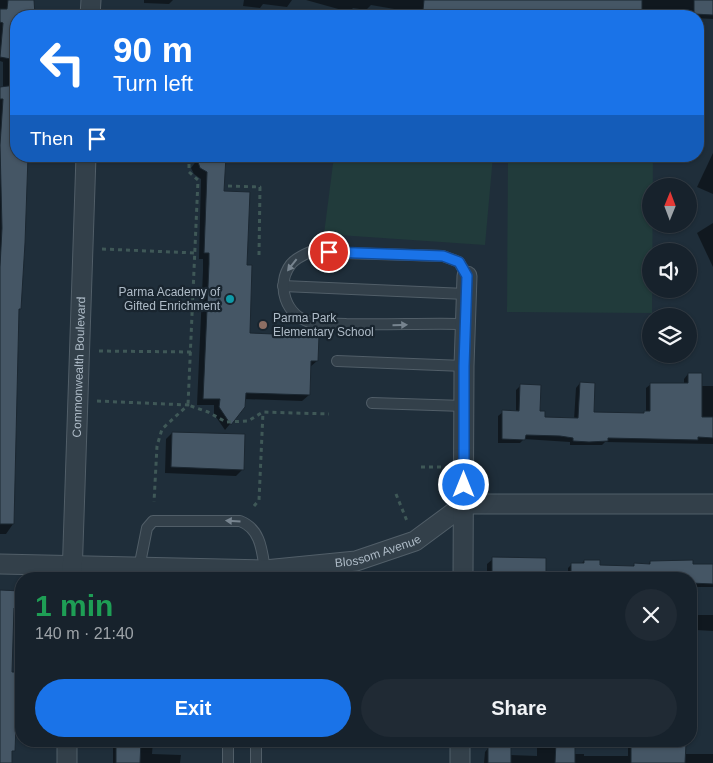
<!DOCTYPE html>
<html lang="en">
<head>
<meta charset="utf-8">
<style>
	body { margin:0; font-family:Helvetica,sans-serif; background:#202a34; color:#f1f3f6; height:100vh; display:flex; flex-direction:column; font-size:19px; white-space:nowrap }
	* { box-sizing:border-box; margin:0 }
	p { font-size:16px; color:#9ea4a9 }
	.icon { flex:none; width:28px; height:28px; fill:none; stroke:currentColor; stroke-width:2; stroke-linecap:round; stroke-linejoin:round }
	.map { position:relative; flex:1; overflow:hidden }
	.details { position:absolute; left:15px; top:572px; width:682px; height:175px; display:flex; flex-direction:column; background:#17222c; border-radius:20px; box-shadow:0 1px 4px #0004,0 0 0 1px #363f48 }
	.details>* { flex:none }
	.top-card { position:absolute; left:10px; top:10px; width:694px; height:152px; border-radius:20px; box-shadow:0 1px 4px #0004,0 0 0 1px #363f48; background:#1a73e8; color:#fff; overflow:hidden }
	.needle { width:32px; rotate:1deg }
	.buttons { position:absolute; left:642px; top:178px; display:grid; gap:10px }
	.buttons a { display:grid; place-items:center; width:55px; height:55px; border-radius:50%; background:#17222c; box-shadow:0 1px 4px #0004,0 0 0 1px #363f48; font-size:25px }
	.pin { position:absolute; display:grid; place-items:center; width:42px; height:42px; color:#fff; margin:-21px; border:2px solid #fff; border-radius:50%; box-shadow:0 1px 5px #0007 }
	.me { position:absolute; width:55px; margin:-28px; rotate:0deg; stroke-linejoin:round; filter:drop-shadow(0 0 4px #0008) }
	.turn { display:flex; align-items:center; gap:18px; height:105px; padding:0 20px; font-size:22px }
	.turn .icon { width:65px; height:65px; stroke-width:2.5 }
	.turn b { display:block; font-size:35px; line-height:42px }
	.then { display:flex; align-items:center; height:48px; padding:0 20px; background:#0003; gap:10px; font-size:19px }
	.round { display:grid; place-items:center; flex:none; width:52px; height:52px; border-radius:26px; background:#202a34 }
	.head { display:flex; align-items:center; justify-content:space-between; height:85px; padding:0 20px }
	h1 { font-size:30px; font-weight:800; line-height:38px; color:#1e9e55 }
	.action { display:flex; gap:10px; margin-top:auto; padding:10px 20px }
	.action a { flex:1; height:58px; border-radius:30px; background:#1a73e8; color:#fff; font-size:20px; font-weight:800; line-height:58px; text-align:center }
	.action a+a { background:#202a34; color:#f1f3f6 }
	.map>svg:first-child { display:block }
	.green { fill:#213b3b }
	.shadow { fill:#0007 }
	.building { fill:#455665; stroke:#1b2731 }
	.lines { fill:none; stroke-linecap:round; stroke-linejoin:round }
	.lane-casing { stroke:#515e68; stroke-width:12 }
	.street-casing { stroke:#515e68; stroke-width:21 }
	.path { stroke:#3f5857; stroke-width:3; stroke-dasharray:4 4; stroke-linecap:butt }
	.lane { stroke:#33404a; stroke-width:10 }
	.street { stroke:#33404a; stroke-width:19 }
	.oneway { fill:#77848f }
	.route-casing { stroke:#114b97; stroke-width:12 }
	.route { stroke:#1a73e8; stroke-width:9 }
	.culture-dot { fill:#0f9aa8; stroke:#19252f; stroke-width:2 }
	.education-dot { fill:#8d6e63; stroke:#19252f; stroke-width:2 }
	.labels { text-anchor:middle; dominant-baseline:central; stroke-width:4.5; stroke-linejoin:round; paint-order:stroke }
	.poi-label { font-size:12px; fill:#aebbc7; stroke:#19252f; text-anchor:end }
	.street-label { font-size:12px; fill:#aebbc7; stroke:#19252f }
</style>
</head>
<body>
<div class="map">
<svg width="713" height="763" viewBox="0 0 713 763">
	<rect width="100%" height="100%" fill="#1f2e3a"/>
	<g class="green">
		<path d="M334,156H493L485,245L324,234Z"/>
		<path d="M508,156H653L652,313L507,312Z"/>
	</g>
	<g class="shadow">
		<path d="M0,0H33L32,16H16V156L20,309L17,312L13,524L6,534H0V88H3V62L0,61Z"/>
		<path d="M144,0H173L169,4L144,3Z"/>
		<path d="M244,0H292L287,7L263,4L260,8L243,6Z"/>
		<path d="M306,0H713V19L640,15L435,16L371,5L366,10L353,8L349,12Z"/>
		<path d="M713,153V194L697,187Z"/>
		<path d="M200,156L223,192L246,266L249,334L317,361L310,367L309,395L302,401L244,399V407L225,430L214,414V405H197L203,271V259H199L201,179L194,174L191,168Z"/>
		<path d="M713,223V267L697,233Z"/>
		<path d="M688,374L701,386H713V444L605,442L602,445H570V442L524,439L520,443H498V416L503,412H516V390L521,385L544,419L574,420L576,388L580,383L593,413L642,414L646,412V388L651,384L684,385V379Z"/>
		<path d="M172,433L243,469L236,476L165,473L166,439Z"/>
		<path d="M493,559L544,579H487V564Z"/>
		<path d="M584,561L598,566L631,568L635,564L648,565L650,562L713,565V587H692V615H713V631L696,630L691,632V579H568V568L572,564H581Z"/>
		<path d="M691,707H697V723L693,727H691Z"/>
		<path d="M113,741H153L152,754L181,755L180,763H113Z"/>
		<path d="M489,741H508L510,755L537,756V741H574V754H584V756H628V741H684V754H713V763H484L485,752L489,747Z"/>
	</g>
	<g class="building">
		<path d="M8,0H34L35,15L16,16V60L0,57L3,23L0,22V9H7Z"/>
		<path d="M424,0H642V16H468V13L423,10Z"/>
		<path d="M694,0H713V15L694,14Z"/>
		<path d="M16,85V156H28L25,243L21,309H19L14,524H0V267L2,228L0,145L3,99H0V87Z"/>
		<path d="M196,156H226L224,191L250,192L247,265H252L250,333L319,336L318,361H311L310,395L246,393L245,407L231,425L219,407L220,399H203L209,264V253H204L207,172L200,168Z"/>
		<path d="M688,373H702V417H713V438L698,437V440L608,438V441L589,442L573,441V438L560,436L526,435L525,440L502,439V410L519,411L520,384L541,385L540,411H545V417L578,418L580,382L595,383L594,412L644,413V411H650V383H688Z"/>
		<path d="M172,432L245,434L244,470L171,467Z"/>
		<path d="M492,557L546,558V579H492Z"/>
		<path d="M584,560H600V565L634,566V563L650,564V561L693,560V564H713V584L691,583V579H571V563H584Z"/>
		<path d="M0,590L21,591L20,608H14L12,672H18L15,751H12V763H0Z"/>
		<path d="M116,741H141L140,763H116Z"/>
		<path d="M556,741H575V763H555Z"/>
		<path d="M686,744L685,763H631V745Z"/>
		<rect x="488" y="747" width="23" height="16"/>
	</g>
	<g class="lines">
		<g class="lane-casing">
			<g id="lane">
				<path d="M283,286L466,294"/>
				<path d="M465,324C425,323 386,325 346,324C335,323 322,325 311,322C286,317 275,285 291,264C296,258 303,255 310,252L443,256L459,262L467,276"/>
				<path d="M337,361L464,366"/>
				<path d="M372,403L464,406"/>
				<path d="M139,568L147,528L153,521H240C261,529 262,551 265,570"/>
				<path d="M228,763V741"/>
				<path d="M256,763V741"/>
			</g>
		</g>
		<g class="street-casing">
			<g id="street">
				<path d="M90,16L91,0"/>
				<path id="s1" d="M0,564L265,570L356,561L415,541L465,504H713"/>
				<path id="s2" d="M72,577L86,156"/>
				<path d="M463,579L464,366L467,276"/>
				<path d="M67,763V741"/>
				<path d="M460,763V741"/>
			</g>
		</g>
		<g class="path">
			<path d="M189,156V172L198,180L188,405L208,412L226,422L248,421L263,412L329,414"/>
			<path d="M228,186L260,187L259,255"/>
			<path d="M102,249L195,253"/>
			<path d="M99,351L191,352"/>
			<path d="M97,401L188,405L162,429L157,446L154,502"/>
			<path d="M421,467H444"/>
			<path d="M396,494L407,521"/>
			<path d="M254,506L259,500L263,412"/>
		</g>
		<use href="#lane" class="lane"/>
		<use href="#street" class="street"/>
	</g>
	<defs><path id="oneway-solid" d="M-6-.8H1V-3.2L6.5 0L1 3.2V.8H-6Z" transform="scale(1.25)"/></defs>
	<g class="oneway">
		<use href="#oneway-solid" transform="translate(292 265) rotate(128)"/>
		<use href="#oneway-solid" transform="translate(400 325) rotate(-2)"/>
		<use href="#oneway-solid" transform="translate(233 521) rotate(-177)"/>
	</g>
	<g class="lines">
		<g class="route-casing">
			<path id="route" d="M329,252L443,256L459,262L467,276L464,366V485"/>
		</g>
		<use href="#route" class="route"/>
	</g>
	<circle class="culture-dot" cx="230" cy="299" r="5"/>
	<circle class="education-dot" cx="263" cy="325" r="5"/>
	<g class="labels">
		<g class="poi-label">
			<text x="220" y="292">Parma Academy of<tspan x="220" dy="14">Gifted Enrichment</tspan></text>
			<text x="273" y="318" text-anchor="start">Parma Park<tspan x="273" dy="14">Elementary School</tspan></text>
		</g>
		<g class="street-label">
			<text stroke="none"><textPath href="#s2" startOffset="210">Commonwealth Boulevard</textPath></text>
			<text stroke="none"><textPath href="#s1" startOffset="380">Blossom Avenue</textPath></text>
		</g>
	</g>
</svg>
<div class="buttons">
<a><svg class="needle" viewBox="-14 -14 28 28"><path d="M0-13l5 13h-10z" fill="#e53935"/><path d="M0 13l5-13h-10z" fill="#9ea4a9"/></svg></a>
<a><svg class="icon" aria-label="sound" viewBox="0 0 24 24"><path d="M4 9h4l5-4v14l-5-4H4zM17 9q2 3 0 6"/></svg></a>
<a><svg class="icon" aria-label="layers" viewBox="0 0 24 24"><path d="M12 4l9 5-9 5-9-5zM3 14l9 5 9-5"/></svg></a>
</div>
<div class="pin" style="left:329px;top:252px;background:#d93025"><svg class="icon" aria-label="arrive" viewBox="0 0 24 24"><path d="M6 21V4h12l-3 4 3 4H6"/></svg></div>
<svg class="me" style="left:464px;top:485px" viewBox="-20 -20 40 40"><circle r="17" fill="#1a73e8" stroke="#fff" stroke-width="3"/><path d="M0-11L8 9 0 5-8 9z" fill="#fff"/></svg>
<div class="top-card">
<div class="turn"><svg class="icon" aria-label="left" viewBox="0 0 24 24"><path d="M17 20v-9H6M10 6l-5 5 5 5"/></svg><div><b>90 m</b>Turn left</div></div>
<div class="then">Then<svg class="icon" aria-label="arrive" viewBox="0 0 24 24"><path d="M6 21V4h12l-3 4 3 4H6"/></svg></div>
</div>
<section class="details">
<div class="head"><div><h1>1 min</h1><p>140 m · 21:40</p></div><a class="round"><svg class="icon" aria-label="close" viewBox="0 0 24 24"><path d="M6 6l12 12M18 6L6 18"/></svg></a></div>
<div class="action"><a>Exit</a><a>Share</a></div>
</section>
</div>
</body>
</html>
